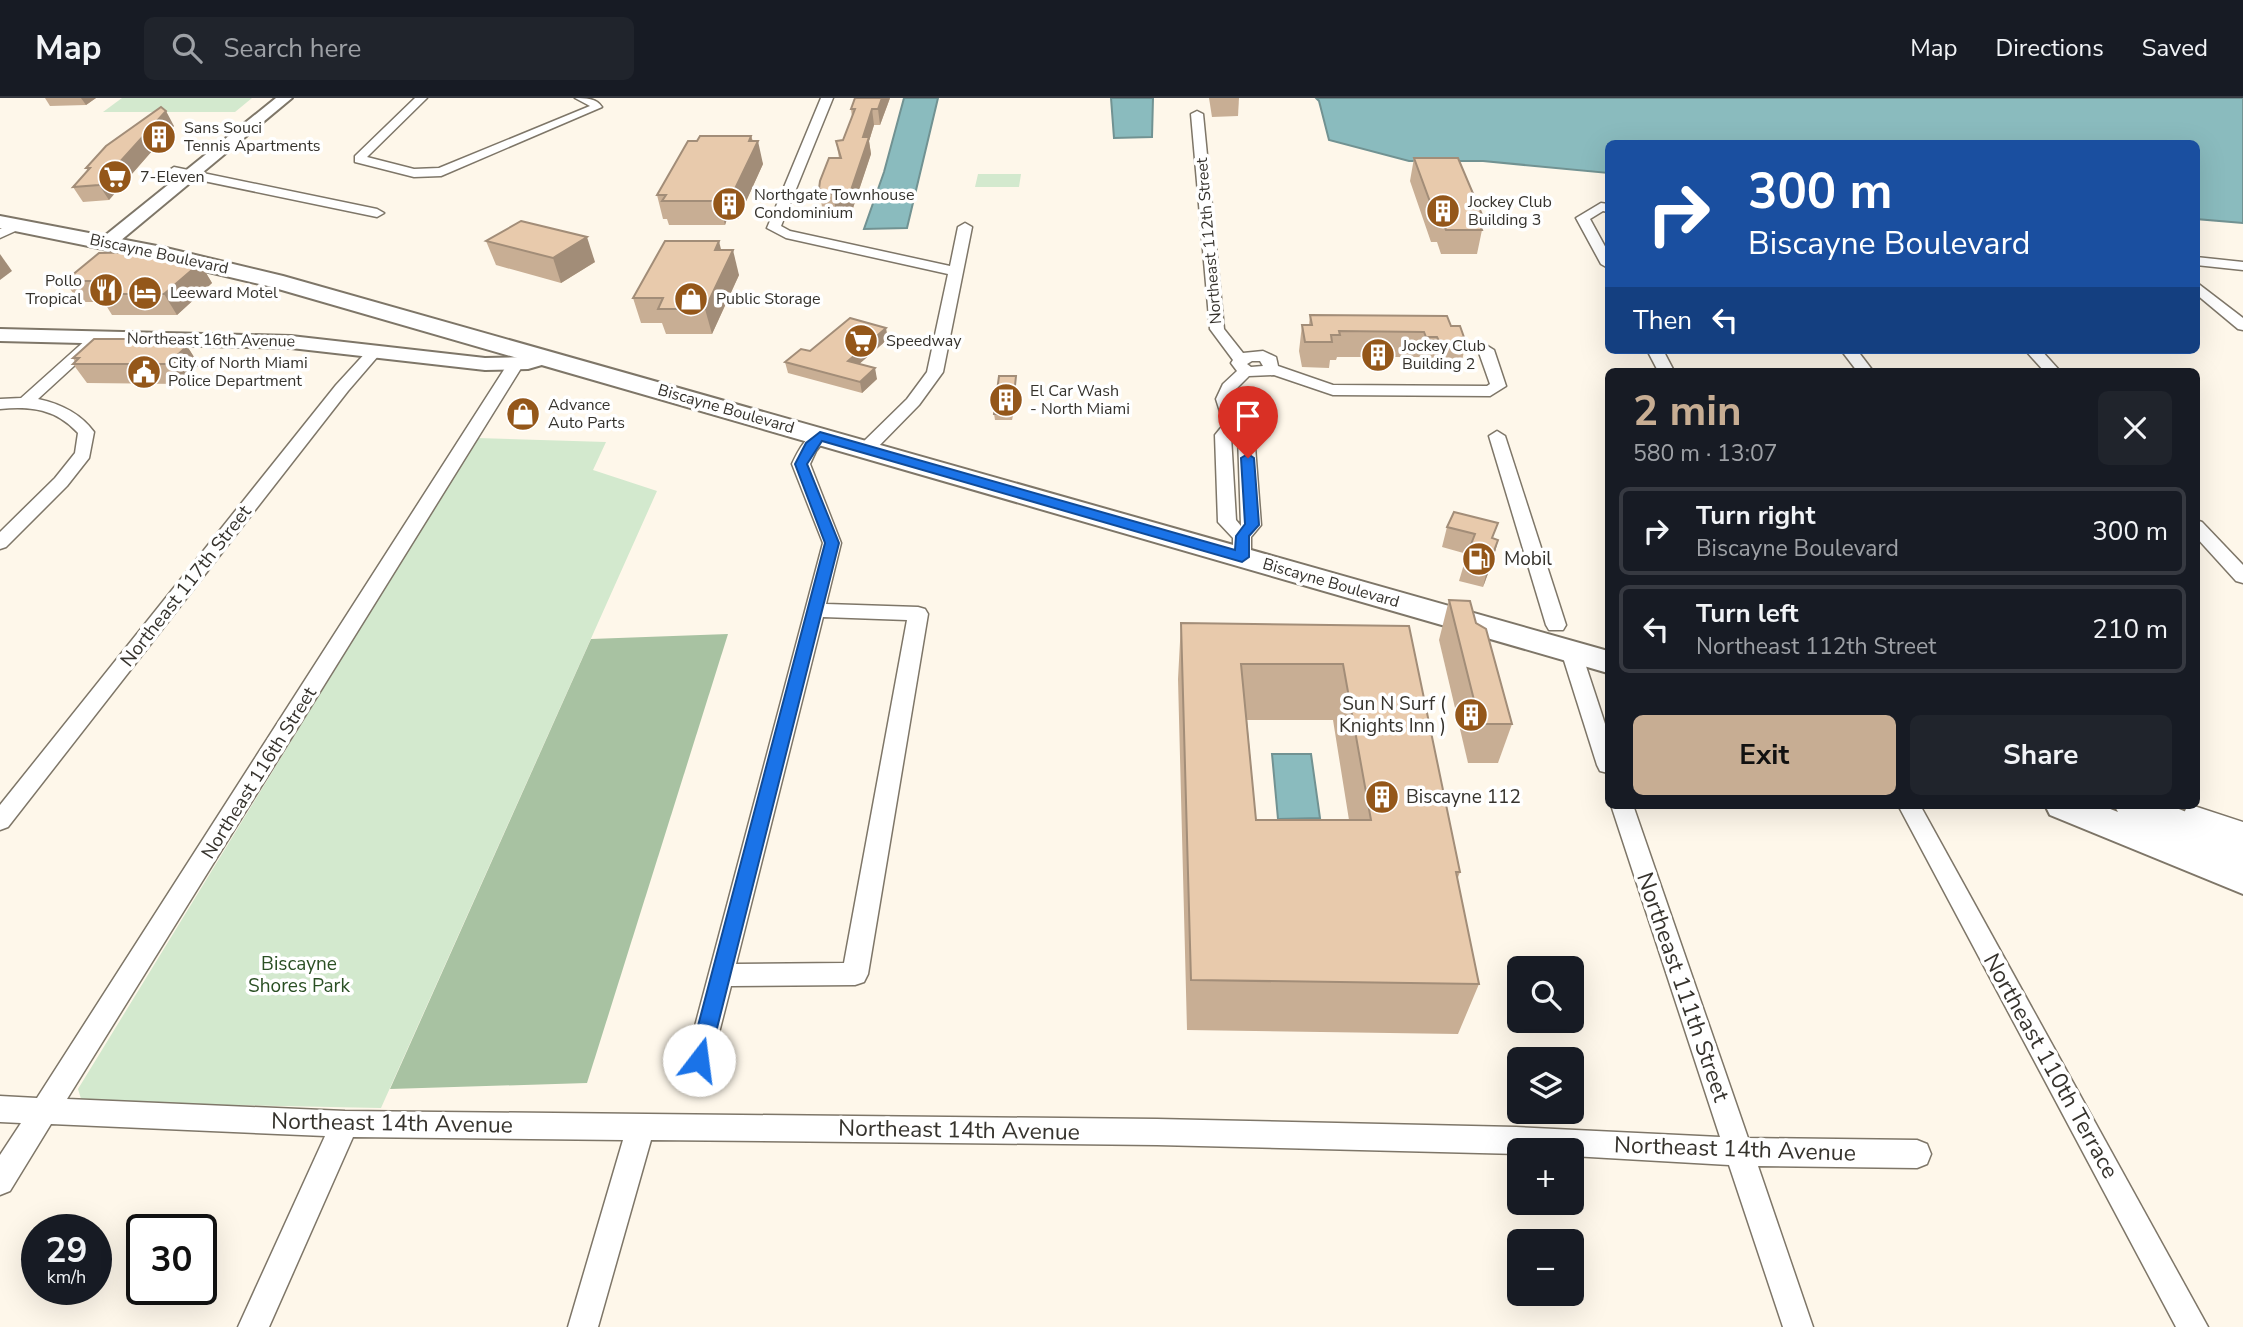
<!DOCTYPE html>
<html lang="en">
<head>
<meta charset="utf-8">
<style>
	body { margin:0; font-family:"Nunito Sans",sans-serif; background:#20242c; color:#f1f3f6; height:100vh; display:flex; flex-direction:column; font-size:26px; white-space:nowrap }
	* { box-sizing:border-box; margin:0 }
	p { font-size:23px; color:#9ea1a6 }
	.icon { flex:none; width:38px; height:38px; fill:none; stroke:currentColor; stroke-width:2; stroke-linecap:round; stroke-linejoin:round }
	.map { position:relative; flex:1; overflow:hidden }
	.drawer { position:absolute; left:1605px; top:270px; width:595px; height:441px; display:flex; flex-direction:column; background:#171b24; border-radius:10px; box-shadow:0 7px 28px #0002 }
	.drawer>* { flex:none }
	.top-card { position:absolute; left:1605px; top:42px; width:595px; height:214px; border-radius:10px; box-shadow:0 7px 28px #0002; background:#1a4fa0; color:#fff; overflow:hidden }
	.fabs { position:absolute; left:1507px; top:858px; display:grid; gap:14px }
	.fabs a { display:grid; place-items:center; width:77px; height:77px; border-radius:10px; background:#171b24; box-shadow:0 7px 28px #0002; font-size:35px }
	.speed { position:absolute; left:21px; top:1116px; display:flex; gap:14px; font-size:35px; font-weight:700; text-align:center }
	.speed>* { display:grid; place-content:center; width:91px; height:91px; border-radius:50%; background:#171b24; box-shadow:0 7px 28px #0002; line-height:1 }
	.speed small { font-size:18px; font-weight:400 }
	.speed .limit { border:4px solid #111; border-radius:10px; background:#fff; color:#111 }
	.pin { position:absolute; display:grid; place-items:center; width:60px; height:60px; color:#fff; margin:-72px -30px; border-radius:50% 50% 50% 0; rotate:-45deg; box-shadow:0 0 7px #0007 }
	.pin .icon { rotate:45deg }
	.me { position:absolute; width:77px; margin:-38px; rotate:15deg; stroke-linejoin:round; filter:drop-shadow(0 0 5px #0008) }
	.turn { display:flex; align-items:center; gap:24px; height:147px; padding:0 28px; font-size:32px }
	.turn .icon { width:91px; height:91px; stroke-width:2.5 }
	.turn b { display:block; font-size:49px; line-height:60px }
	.then { display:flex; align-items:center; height:66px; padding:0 28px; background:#0003; gap:14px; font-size:26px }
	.round { display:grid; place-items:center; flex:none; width:74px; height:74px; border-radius:10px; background:#20242c }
	.overview { display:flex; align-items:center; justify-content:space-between; height:119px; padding:0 28px }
	h1 { font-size:42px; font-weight:700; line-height:52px; color:#c7ad93 }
	.action { display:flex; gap:14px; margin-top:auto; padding:14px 28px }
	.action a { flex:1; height:80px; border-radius:10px; background:#c7ad93; color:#111; font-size:28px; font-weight:700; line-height:80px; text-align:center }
	.action a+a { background:#20242c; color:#f1f3f6 }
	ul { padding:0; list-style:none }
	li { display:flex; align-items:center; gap:21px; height:88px; margin:0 14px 10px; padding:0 14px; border:4px solid #363941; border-radius:10px }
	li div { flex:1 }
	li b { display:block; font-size:26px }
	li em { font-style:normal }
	header { display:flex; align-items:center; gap:42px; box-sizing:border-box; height:98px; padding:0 35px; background:#171b24; border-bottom:2px solid #363941 }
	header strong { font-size:33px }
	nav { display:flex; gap:38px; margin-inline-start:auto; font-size:24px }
	.search { width:490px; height:63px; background:#20242c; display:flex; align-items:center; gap:18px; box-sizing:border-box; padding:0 24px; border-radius:10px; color:#9ea1a6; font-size:26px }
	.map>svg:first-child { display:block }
	.green { fill:#d3e9ce }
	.forest { fill:#a8c2a2 }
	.water { fill:#8abbbe; stroke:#719292; stroke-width:2 }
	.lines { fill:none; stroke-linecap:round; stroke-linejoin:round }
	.minor-casing { stroke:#7e7668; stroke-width:3 }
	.tertiary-casing { stroke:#7e7668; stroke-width:4 }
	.primary-casing { stroke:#7e7668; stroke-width:4 }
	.minor { fill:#fff; fill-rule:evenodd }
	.tertiary { fill:#fff; fill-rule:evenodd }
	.primary { fill:#fff; fill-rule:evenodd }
	.wall { fill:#c8ae94; fill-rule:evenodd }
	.shaded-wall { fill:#a28d78 }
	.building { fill:#e8caac; stroke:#a28d78; stroke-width:2; fill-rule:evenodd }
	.route { fill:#1a73e8; stroke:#114b97; stroke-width:2 }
	.labels { text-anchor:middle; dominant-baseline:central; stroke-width:7; stroke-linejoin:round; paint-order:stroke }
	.far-poi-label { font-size:16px; fill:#36332d; stroke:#fff; text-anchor:start }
	.far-street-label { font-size:16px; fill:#36332d; stroke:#fff }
	.poi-label { font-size:19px; fill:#36332d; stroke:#fff; text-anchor:start }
	.street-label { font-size:19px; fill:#36332d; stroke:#fff }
	.park-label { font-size:19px; fill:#2a4f23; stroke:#fff }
	.near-street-label { font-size:23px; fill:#36332d; stroke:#fff }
</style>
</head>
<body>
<header>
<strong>Map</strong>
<div class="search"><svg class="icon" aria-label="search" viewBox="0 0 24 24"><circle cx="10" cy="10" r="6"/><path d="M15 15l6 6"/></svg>Search here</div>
<nav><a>Map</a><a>Directions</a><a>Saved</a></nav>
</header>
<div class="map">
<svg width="2243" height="1229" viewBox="0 0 2243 1229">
	<rect width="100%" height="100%" fill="#fef7ea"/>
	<g class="green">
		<path d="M122,0H252L235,14H103Z"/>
		<path d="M978,76H1021L1019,89H975Z"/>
		<path d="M477,340L606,344L593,372L657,393L381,1010L82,1004L78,991Z"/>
	</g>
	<path class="forest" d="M728,536L587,985L390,991L591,541Z"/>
	<g class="water">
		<path d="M904,0H938L907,130L864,131L884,74Z"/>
		<path d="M1111,0H1153L1152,39L1114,40Z"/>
		<path d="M1316,0H2243V125L2196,121V46H1608V75L1483,63H1409L1329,42L1319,3Z"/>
		<path d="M1272,656H1311L1320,720L1278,721Z"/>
	</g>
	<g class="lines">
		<g class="minor-casing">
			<g id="minor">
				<path d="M415,0H427L367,59L414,71L439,70L590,8L575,0C586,0 596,0 602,9L441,78L414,79L355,64V58Z"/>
				<path d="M821,0H833L781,128L790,133L950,168L958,129L965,125L972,129L943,274L919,307L872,355H860L858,351L860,347L907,301L927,274L948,176L786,140L767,130Z"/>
				<path d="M1197,13L1203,16L1224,231L1243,255L1263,253L1276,259L1278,268L1333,287L1487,288L1490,286L1478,252L1486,247L1494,252L1506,288L1490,298L1333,297L1274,277L1249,278L1236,291L1232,301L1239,324L1254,335L1261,427L1251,439V459L1242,465L1233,459V440L1218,424L1215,337L1224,326L1216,301L1223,286L1237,273L1231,265L1233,262L1210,231L1191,16ZM1252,263H1260L1263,268L1251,269L1247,266ZM1234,335L1238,337L1241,428L1236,422L1231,338Z"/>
				<path d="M174,69L377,111L384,115L377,119L170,76L168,73Z"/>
				<path d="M1601,105L1608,106V114L1603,113L1590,121L1608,154V170L1601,166L1576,120Z"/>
				<path d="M17,123L22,124V130L0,140V131Z"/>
				<path d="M2196,159L2243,164V172L2196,167Z"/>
				<path d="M2196,184L2243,220V232L2238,231L2196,196Z"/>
				<path d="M93,238L98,240L101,243L98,246L38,301C61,306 80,315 94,334L89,360L67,388L6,449L0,451V434L55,380L75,355L78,335C56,311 31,308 0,311V301L21,300L88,240Z"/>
				<path d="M374,249L382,254L379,257L348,293L8,729L0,732V707L336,287L369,251Z"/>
				<path d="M1647,252H1663L1674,273H1658Z"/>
				<path d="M1841,252H1857L1873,273H1857Z"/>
				<path d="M2025,252H2041L2060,273H2044Z"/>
				<path d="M515,262L523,267L67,1001L345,1013L1157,1021L1516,1029L1720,1039L1611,707H1633L1748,1040L1917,1042L1927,1046L1931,1056L1927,1066L1917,1070L1758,1068L1813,1229H1783L1729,1067L1572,1058V1052H1519V1056L1157,1047L651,1042L598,1229H568L623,1042L353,1039L269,1229H238L325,1038L51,1026L10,1093L0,1097V1057L21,1025L0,1024V998L37,1000L507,267Z"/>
				<path d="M820,333L828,338L816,353L810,366L841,445L826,506L918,509L925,511L928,516L868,876L864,884L855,887L731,888L712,962L708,971L699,974L690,971L686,962L823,445L792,366C798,353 806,337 820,333ZM823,519L907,522L844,865L736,866Z"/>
				<path d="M1497,333L1505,338L1566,527L1563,532H1549L1546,527L1489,338Z"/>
				<path d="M2196,422L2202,424L2243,467V485L2236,483L2196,439Z"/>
				<path d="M1571,546L1578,548L1581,553L1608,635V675L1600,673L1597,667L1561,553L1564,548Z"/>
				<path d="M1898,707H1920L2208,1229H2176Z"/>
				<path d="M2194,708L2243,724V742L2186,723L2183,717L2186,711Z"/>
			</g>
		</g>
		<g class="tertiary-casing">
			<g id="tertiary">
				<path d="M276,0H292L114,148H102L100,144L102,140Z"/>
				<path d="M0,231L291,238L485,260L527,259L545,254L555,260L552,264L528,271L485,272L291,250L0,243Z"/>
			</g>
		</g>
		<g class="primary-casing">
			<g id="primary">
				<path d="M0,118L162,149L283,178L1608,553V575L268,188L162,163L0,130Z"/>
				<path d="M2045,707H2100L2118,714L2114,707H2169L2243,737V796L2050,717Z"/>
			</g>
		</g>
		<use href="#minor" class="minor"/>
		<use href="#tertiary" class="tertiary"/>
		<use href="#primary" class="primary"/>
	</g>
	<g class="wall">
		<path d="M45,0H96L86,7L50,8Z"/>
		<path d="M855,0H890L880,27H874L869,43L871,56L852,113L836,114L822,109L819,91L839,60L836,43L843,42L852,19L851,11Z"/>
		<path d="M1209,0H1239L1238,18L1212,19Z"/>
		<path d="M174,28L109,102L83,104L73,89L88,73L86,70Z"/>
		<path d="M751,38L753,43L763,66L738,121H727L725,127H669L667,121H663L657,97L697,43Z"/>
		<path d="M1414,60L1483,119L1481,129L1482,132L1477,156H1441L1437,144H1431L1410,83Z"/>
		<path d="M486,143L595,164L561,185L496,167Z"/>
		<path d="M721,152L739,177L712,236H666L662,225H641L633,200Z"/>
		<path d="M200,165L212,185L177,217H112L104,204H79L65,183Z"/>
		<path d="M1310,217L1451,228L1466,245L1460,271H1434L1432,264H1421L1419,259H1337L1336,262H1330L1329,270L1302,269L1299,253L1302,227H1309Z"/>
		<path d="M164,241L168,248H187L199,267L181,286L87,285L73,266L75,264L73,260Z"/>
		<path d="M888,241L859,266L877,281L862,295L788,275L785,264L810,253Z"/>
		<path d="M1016,278V285L1012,322H995L994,316Z"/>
		<path d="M1447,429L1498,442L1493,462L1483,489L1459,483L1467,456L1442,449Z"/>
		<path d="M1449,502L1476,525L1512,626L1498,665H1468L1439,542Z"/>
		<path d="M1181,525L1409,528L1460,774L1457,782L1479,886L1458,936L1187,932L1178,581ZM1247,622H1333L1349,722H1256Z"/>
	</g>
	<g class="shaded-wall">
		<path d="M81,0H96L86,7Z"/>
		<path d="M882,0H890L880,27L878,11Z"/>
		<path d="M872,11L874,27L869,43L871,56L852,113L836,114L833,96L863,39Z"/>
		<path d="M166,13L174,28L109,102L99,87Z"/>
		<path d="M751,38L754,51L758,43L763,66L738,121L732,97L749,43Z"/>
		<path d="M722,97L727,121L725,127L719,103Z"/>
		<path d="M587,139L595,164L561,185L553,160Z"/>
		<path d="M719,143L725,168L715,152Z"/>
		<path d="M733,152L739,177L712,236L705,211Z"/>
		<path d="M0,156L12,173L0,182Z"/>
		<path d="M200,165L212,185L177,217L164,196Z"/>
		<path d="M886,230L888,241L850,274L848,263Z"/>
		<path d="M164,241L175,259L187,248L199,267L181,286L157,248Z"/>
		<path d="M875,270L877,281L862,295L860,284Z"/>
		<path d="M1016,278V285L1012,322V316Z"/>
		<path d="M1498,442L1493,462L1483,489L1488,469Z"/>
	</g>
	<g class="building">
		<path d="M855,0H882L878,11H872L863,39H869L850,95L833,96L819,91L820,83L829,60H841L836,43L843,42L855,11H851Z"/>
		<path d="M161,9L166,13L99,87L73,89L90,70H86L106,48Z"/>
		<path d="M700,38H751L749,43H758L732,97H722L719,103H662L666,97H657L688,43H697Z"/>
		<path d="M1414,60H1458L1483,119H1477L1482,132H1446L1441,120H1436Z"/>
		<path d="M521,123L587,139L553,160L486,143Z"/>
		<path d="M665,143H719L715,152H733L705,211H658L663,200H633Z"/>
		<path d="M147,154L200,165L164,196H99L113,183H65L99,155Z"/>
		<path d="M1310,217L1447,218L1451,228H1460L1466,245H1440L1437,239H1426L1424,234L1339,233L1340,237H1331L1332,244H1305L1302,227H1312Z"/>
		<path d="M850,220L886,230L848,263L875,270L860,284L785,264L801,251L810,253Z"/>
		<path d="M94,241H164L157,248H187L168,266H73L79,260H73Z"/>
		<path d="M999,278H1016L1012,316H994Z"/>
		<path d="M1454,414L1498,425L1492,440L1498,442L1488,469L1465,462L1475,436L1447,429Z"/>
		<path d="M1449,502L1470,503L1476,525L1486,531L1512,626H1480Z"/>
		<path d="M1181,525L1409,528L1460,774H1456L1479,886L1191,882ZM1241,566H1343L1371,722H1256Z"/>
	</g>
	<path class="route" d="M820,334L1235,452L1236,438L1245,426L1241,360L1248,356L1254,360L1259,427L1249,438V459L1242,464L822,343L807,366L839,445L709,962L706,969L699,971L691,969L689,962L825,445L795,366L806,345Z"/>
	<defs>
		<g id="building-disc" transform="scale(1.75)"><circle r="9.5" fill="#94571a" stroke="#fff"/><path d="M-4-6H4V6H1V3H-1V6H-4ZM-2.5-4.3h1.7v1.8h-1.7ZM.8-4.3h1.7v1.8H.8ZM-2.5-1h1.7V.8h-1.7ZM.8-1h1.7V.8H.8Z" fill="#fff"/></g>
		<g id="supermarket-disc" transform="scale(1.75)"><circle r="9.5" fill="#94571a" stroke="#fff"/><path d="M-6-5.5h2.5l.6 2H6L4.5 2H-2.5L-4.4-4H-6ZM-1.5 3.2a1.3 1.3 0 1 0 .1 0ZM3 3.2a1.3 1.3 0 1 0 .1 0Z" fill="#fff"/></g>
		<g id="restaurant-disc" transform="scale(1.75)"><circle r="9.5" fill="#94571a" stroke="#fff"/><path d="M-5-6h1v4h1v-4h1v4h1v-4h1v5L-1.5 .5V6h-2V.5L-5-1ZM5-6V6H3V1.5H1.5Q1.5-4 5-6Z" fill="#fff"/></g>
		<g id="hotel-disc" transform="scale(1.75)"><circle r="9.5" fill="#94571a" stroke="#fff"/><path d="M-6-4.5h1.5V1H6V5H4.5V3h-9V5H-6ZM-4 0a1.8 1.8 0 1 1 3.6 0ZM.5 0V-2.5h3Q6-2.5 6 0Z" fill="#fff"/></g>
		<g id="shop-disc" transform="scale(1.75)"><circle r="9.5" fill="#94571a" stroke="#fff"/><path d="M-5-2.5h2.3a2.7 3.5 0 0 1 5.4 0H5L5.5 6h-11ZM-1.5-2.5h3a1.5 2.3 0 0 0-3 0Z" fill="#fff"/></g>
		<g id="civic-disc" transform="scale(1.75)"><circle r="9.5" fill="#94571a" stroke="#fff"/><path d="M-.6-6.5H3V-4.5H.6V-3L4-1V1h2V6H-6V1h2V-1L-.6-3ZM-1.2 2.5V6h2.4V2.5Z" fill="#fff"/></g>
		<g id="fuel-disc" transform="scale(1.75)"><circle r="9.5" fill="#94571a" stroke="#fff"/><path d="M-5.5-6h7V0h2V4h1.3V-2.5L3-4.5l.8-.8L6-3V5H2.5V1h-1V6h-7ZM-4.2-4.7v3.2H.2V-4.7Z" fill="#fff"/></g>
	</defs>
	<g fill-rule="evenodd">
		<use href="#building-disc" x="159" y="39"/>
		<use href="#supermarket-disc" x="115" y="79"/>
		<use href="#building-disc" x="729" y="106"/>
		<use href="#building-disc" x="1443" y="113"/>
		<use href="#restaurant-disc" x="106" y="192"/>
		<use href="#hotel-disc" x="145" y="195"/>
		<use href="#shop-disc" x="691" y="201"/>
		<use href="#supermarket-disc" x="861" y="243"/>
		<use href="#building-disc" x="1378" y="257"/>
		<use href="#civic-disc" x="144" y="274"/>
		<use href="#building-disc" x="1006" y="302"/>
		<use href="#shop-disc" x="523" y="316"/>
		<use href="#fuel-disc" x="1479" y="461"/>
		<use href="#building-disc" x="1471" y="617"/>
		<use href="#building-disc" x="1382" y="699"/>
	</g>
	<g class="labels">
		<g class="far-poi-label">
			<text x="184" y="30">Sans Souci<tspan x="184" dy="18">Tennis Apartments</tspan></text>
			<text x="140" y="79">7-Eleven</text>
			<text x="754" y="97">Northgate Townhouse<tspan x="754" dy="18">Condominium</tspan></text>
			<text x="1468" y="104">Jockey Club<tspan x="1468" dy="18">Building 3</tspan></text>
			<text x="82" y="183" text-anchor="end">Pollo<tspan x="82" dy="18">Tropical</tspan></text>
			<text x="170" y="195">Leeward Motel</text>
			<text x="716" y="201">Public Storage</text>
			<text x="886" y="243">Speedway</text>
			<text x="1402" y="248">Jockey Club<tspan x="1402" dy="18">Building 2</tspan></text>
			<text x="168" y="265">City of North Miami<tspan x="168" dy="18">Police Department</tspan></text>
			<text x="1030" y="293">El Car Wash<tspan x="1030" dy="18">- North Miami</tspan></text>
			<text x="548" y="307">Advance<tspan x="548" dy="18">Auto Parts</tspan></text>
		</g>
		<g class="far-street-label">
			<text transform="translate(1209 143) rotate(-95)">Northeast 112th Street</text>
			<text transform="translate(159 156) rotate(12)">Biscayne Boulevard</text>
			<text transform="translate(211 242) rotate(1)">Northeast 16th Avenue</text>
			<text transform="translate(726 311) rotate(16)">Biscayne Boulevard</text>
			<text transform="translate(1331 485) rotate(16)">Biscayne Boulevard</text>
		</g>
		<g class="poi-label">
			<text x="1504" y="461">Mobil</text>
			<text x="1446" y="606" text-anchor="end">Sun N Surf (<tspan x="1446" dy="22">Knights Inn )</tspan></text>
			<text x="1406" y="699">Biscayne 112</text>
		</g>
		<g class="street-label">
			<text transform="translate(186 488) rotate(-52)">Northeast 117th Street</text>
			<text transform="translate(259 675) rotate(-58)">Northeast 116th Street</text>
		</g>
		<g class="park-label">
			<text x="299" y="866">Biscayne<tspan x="299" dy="22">Shores Park</tspan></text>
		</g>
		<g class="near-street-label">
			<text transform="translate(1683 889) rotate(71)">Northeast 111th Street</text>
			<text transform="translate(2051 968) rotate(61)">Northeast 110th Terrace</text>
			<text transform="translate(392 1025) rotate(1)">Northeast 14th Avenue</text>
			<text transform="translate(959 1032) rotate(1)">Northeast 14th Avenue</text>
			<text transform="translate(1735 1051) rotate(2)">Northeast 14th Avenue</text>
		</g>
	</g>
</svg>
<div class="fabs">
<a><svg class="icon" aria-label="search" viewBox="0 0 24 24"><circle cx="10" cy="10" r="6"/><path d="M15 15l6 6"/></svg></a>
<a><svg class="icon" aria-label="layers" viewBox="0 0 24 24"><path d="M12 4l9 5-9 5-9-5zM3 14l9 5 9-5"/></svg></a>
<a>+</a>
<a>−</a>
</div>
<div class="speed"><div>29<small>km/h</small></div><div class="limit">30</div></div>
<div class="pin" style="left:1248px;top:360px;background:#d93025"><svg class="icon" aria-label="arrive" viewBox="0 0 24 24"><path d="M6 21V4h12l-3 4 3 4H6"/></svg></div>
<svg class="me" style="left:699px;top:962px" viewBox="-20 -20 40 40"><circle r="19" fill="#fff"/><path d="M0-13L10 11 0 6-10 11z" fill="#1a73e8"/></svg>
<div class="top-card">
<div class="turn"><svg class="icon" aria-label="right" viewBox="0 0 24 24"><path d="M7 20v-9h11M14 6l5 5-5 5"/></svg><div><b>300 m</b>Biscayne Boulevard</div></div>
<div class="then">Then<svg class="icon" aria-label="left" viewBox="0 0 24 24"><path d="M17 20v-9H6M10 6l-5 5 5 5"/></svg></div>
</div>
<section class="drawer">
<div class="overview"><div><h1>2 min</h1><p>580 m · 13:07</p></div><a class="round"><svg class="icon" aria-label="close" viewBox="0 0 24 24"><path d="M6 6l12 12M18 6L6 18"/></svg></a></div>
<ul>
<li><svg class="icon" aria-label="right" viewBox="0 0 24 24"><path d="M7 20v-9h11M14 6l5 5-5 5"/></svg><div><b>Turn right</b><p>Biscayne Boulevard</p></div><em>300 m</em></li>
<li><svg class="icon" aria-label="left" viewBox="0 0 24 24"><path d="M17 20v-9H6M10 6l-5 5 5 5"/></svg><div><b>Turn left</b><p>Northeast 112th Street</p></div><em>210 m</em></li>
</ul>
<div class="action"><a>Exit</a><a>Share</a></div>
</section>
</div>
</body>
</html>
